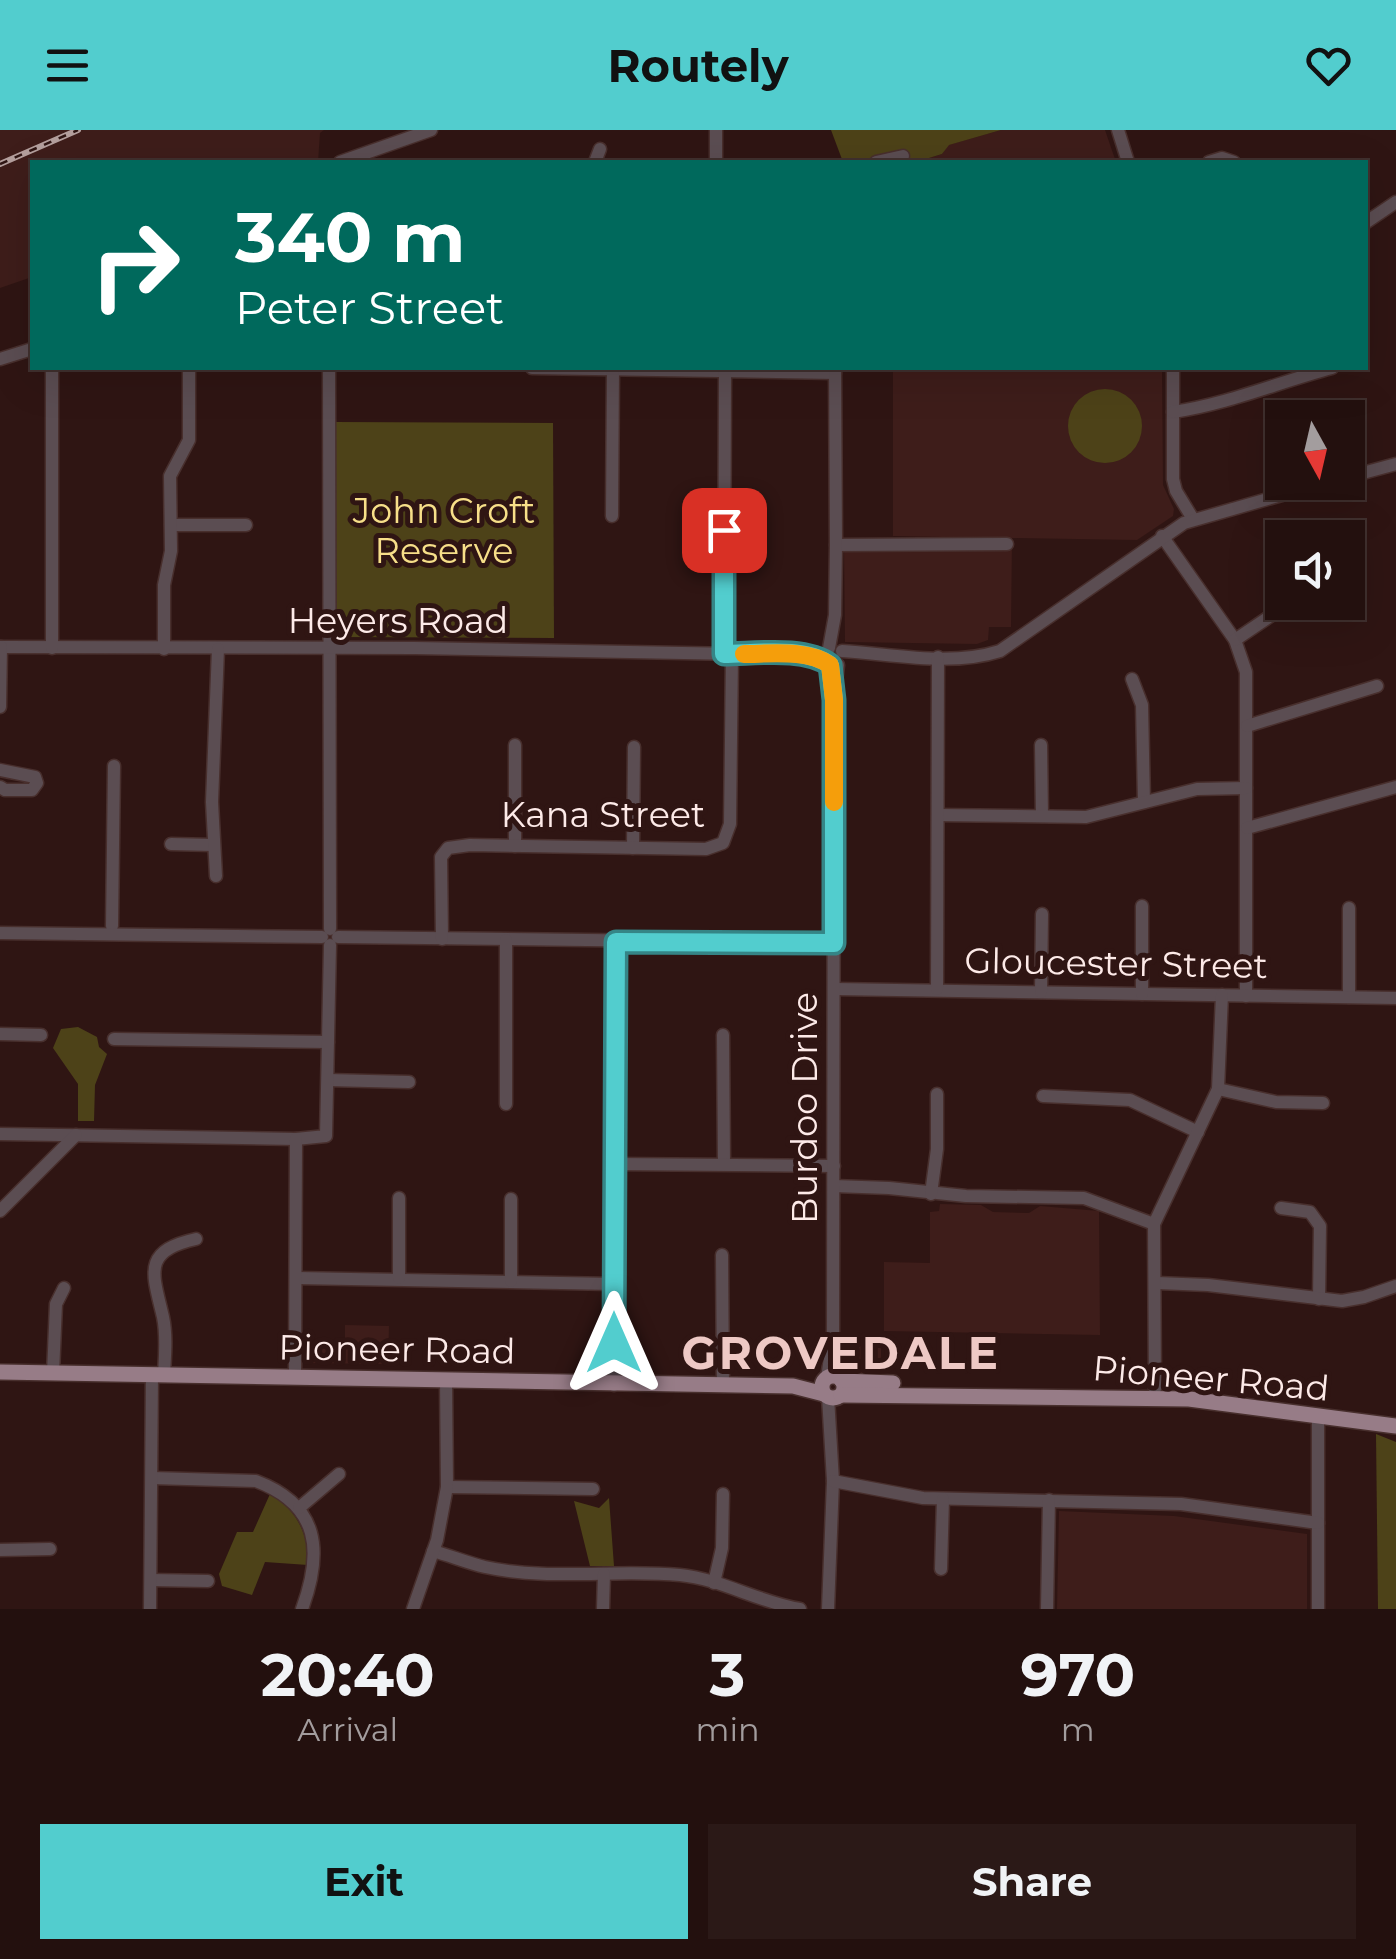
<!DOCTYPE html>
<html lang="en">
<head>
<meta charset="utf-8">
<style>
	body { margin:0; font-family:Montserrat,sans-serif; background:#2b1917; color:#f1f3f6; height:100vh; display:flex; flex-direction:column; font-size:38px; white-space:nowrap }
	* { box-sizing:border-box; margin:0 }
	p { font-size:32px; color:#a39d9e }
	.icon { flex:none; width:55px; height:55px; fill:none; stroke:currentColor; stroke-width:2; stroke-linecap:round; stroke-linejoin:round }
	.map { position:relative; height:1479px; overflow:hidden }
	.sheet { display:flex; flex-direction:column; background:#23100e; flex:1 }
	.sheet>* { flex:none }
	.guide { position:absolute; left:30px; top:30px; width:1338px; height:210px; border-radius:0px; box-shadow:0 10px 40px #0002,0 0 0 2px #40302e; background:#00695c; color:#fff; overflow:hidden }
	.needle { width:65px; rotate:172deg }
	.tools { position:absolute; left:1265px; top:270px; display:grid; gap:20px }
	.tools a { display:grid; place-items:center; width:100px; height:100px; border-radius:0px; background:#23100e; box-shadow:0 10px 40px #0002,0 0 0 2px #40302e; font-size:50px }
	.pin { position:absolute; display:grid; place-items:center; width:85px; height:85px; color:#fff; margin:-42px; border-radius:20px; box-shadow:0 5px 15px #0006 }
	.me { position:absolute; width:110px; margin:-55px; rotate:0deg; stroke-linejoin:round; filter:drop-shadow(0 0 8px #0008) }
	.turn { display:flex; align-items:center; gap:35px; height:210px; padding:0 40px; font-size:45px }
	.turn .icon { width:130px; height:130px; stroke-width:2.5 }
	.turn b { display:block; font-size:70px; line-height:85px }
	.eta { display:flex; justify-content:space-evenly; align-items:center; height:170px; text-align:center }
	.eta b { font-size:60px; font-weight:700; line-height:70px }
	.button { display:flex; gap:20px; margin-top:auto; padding:20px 40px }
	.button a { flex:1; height:115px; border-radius:0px; background:#52cdce; color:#111; font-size:40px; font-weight:700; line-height:115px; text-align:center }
	.button a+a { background:#2b1917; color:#f1f3f6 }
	header { display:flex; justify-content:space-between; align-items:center; height:130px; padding:0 40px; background:#52cdce; color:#111; font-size:45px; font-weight:700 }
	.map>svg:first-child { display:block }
	.built { fill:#3e1d1a }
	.green { fill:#4d4218 }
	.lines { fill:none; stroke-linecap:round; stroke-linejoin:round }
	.minor-casing { stroke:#482f2d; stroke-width:15 }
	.major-casing { stroke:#482f2d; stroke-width:18 }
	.minor { stroke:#5b4d52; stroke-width:12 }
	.major { stroke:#977c87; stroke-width:15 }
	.rail-casing { stroke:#b49f9d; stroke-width:6 }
	.rail { stroke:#2f1513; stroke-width:2.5; stroke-dasharray:8; stroke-linecap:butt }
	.route-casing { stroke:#358586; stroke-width:25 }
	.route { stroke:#52cdce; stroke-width:18 }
	.slow { stroke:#f59e0b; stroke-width:18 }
	.labels { text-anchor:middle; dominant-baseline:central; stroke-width:10; stroke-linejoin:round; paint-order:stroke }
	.park-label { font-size:35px; fill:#f7df89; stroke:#2f1513 }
	.street-label { font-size:35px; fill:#fdeae8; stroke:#2f1513 }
	.district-label { font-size:45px; font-weight:bold; letter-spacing:2.5px; fill:#eec9c5; stroke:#2f1513 }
</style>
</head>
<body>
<header><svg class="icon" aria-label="menu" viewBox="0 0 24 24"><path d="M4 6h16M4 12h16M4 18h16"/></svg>Routely<svg class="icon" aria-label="heart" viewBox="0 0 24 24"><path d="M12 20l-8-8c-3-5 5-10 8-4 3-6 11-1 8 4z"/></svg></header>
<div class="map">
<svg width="1396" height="1479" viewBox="0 0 1396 1479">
	<rect width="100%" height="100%" fill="#2f1513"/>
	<g class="built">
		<path d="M0,0H324L320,3L318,32H32V147L0,158Z"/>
		<path d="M1001,0H1105L1116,32H916L942,24L948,15Z"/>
		<path d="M893,238H1162L1163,355L1174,379L1173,386L1137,410L1012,408L1011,497H989L988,510L977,514L845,512L844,419L990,420V408L893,406Z"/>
		<path d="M940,1074L981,1075L993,1082L1029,1083L1040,1076L1099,1081L1100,1205L884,1201V1132L930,1133V1082L939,1081Z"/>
		<path d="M345,1195L389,1196L388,1234L305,1233V1216L345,1212Z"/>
		<path d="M845,1214L881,1215V1244L848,1243L844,1237Z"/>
		<path d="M1059,1381L1174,1386L1307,1404V1479H1057Z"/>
	</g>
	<g class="green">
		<path d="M831,0H1001L949,15L942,24L916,32H843Z"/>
		<circle cx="1105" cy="296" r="37"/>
		<path d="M335,292L553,293L554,508L333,507Z"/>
		<path d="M78,897L97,907L99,917L107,924L95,955L94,991H78V954L53,918L61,899Z"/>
		<path d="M1376,1304L1396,1312V1479H1378Z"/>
		<path d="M270,1364C298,1381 308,1403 308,1435L265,1432L252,1465L222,1456L219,1444L237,1402H253Z"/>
		<path d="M609,1368L614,1436H590L574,1371L599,1378Z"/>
	</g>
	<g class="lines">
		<g class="minor-casing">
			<g id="minor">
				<path d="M716,0V32"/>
				<path d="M1118,0L1128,32"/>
				<path d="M340,32L431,0"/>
				<path d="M595,32L600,19"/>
				<path d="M876,32L903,26"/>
				<path d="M1209,32L1222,28L1234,32"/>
				<path d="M1365,93L1396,72"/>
				<path d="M0,229L32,219"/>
				<path d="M329,238L330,799"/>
				<path d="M532,238L835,243"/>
				<path d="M1173,238V349L1176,361L1193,389"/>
				<path d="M1173,282C1228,274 1279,252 1332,238"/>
				<path d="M1348,347L1396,334"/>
				<path d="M612,386L613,239"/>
				<path d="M171,395H246"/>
				<path d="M1162,406L1235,510L1246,542V866"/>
				<path d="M836,415L1007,414"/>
				<path d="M1348,457L1349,456"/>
				<path d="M1235,510L1291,472"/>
				<path d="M0,517L415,518L795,525L825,531"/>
				<path d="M52,518V238"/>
				<path d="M829,518L835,485L836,415L835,238"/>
				<path d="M164,519V455L171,421L170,346L189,310V238"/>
				<path d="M842,521C893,524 950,537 1000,521L1184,393L1327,352"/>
				<path d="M724,524L725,241"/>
				<path d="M1132,549L1142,575L1144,672"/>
				<path d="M0,577L1,517"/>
				<path d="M1247,596L1377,556"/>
				<path d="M515,615V716"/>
				<path d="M1041,615L1042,686"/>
				<path d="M0,640L35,647L37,653L32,660H5L0,657"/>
				<path d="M938,685L1086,687L1197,659L1246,658"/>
				<path d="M1247,698L1396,657"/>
				<path d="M171,714L213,715"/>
				<path d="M633,718L634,617"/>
				<path d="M216,746L212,672L218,519"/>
				<path d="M1349,778V867"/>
				<path d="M112,796L114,636"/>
				<path d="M0,803L322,807"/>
				<path d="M338,807L834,813"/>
				<path d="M442,809L441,727L448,718L470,715L706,719L723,713L730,694L732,524"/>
				<path d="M835,859L1396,868"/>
				<path d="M937,859L938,527"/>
				<path d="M1041,862L1042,784"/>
				<path d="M1142,864V776"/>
				<path d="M0,904L41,905"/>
				<path d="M723,905L724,1033"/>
				<path d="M114,909L328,912"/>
				<path d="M328,950L409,952"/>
				<path d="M1218,959L1276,972L1323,973"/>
				<path d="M1043,966L1130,970L1198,1002"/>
				<path d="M506,974V810"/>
				<path d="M0,1004L296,1009L326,1006L330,815"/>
				<path d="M615,1034L834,1036"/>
				<path d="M834,1056L889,1058L966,1066L1084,1068L1154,1094"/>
				<path d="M931,1064L937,1019V964"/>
				<path d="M1281,1078L1310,1082L1320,1096L1319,1169"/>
				<path d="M0,1081L76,1005"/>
				<path d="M722,1125L723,1256"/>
				<path d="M297,1148L614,1154"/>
				<path d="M399,1148V1068"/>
				<path d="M511,1151V1069"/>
				<path d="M1157,1153L1208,1155L1342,1171L1364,1167L1396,1156"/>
				<path d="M53,1243L56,1174L64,1158"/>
				<path d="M164,1244C165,1226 167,1206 163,1187C153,1144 141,1121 196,1109"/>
				<path d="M295,1246L296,1009"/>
				<path d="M827,1248L833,1207L834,569L838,535"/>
				<path d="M614,1255L616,811"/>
				<path d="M1155,1259L1154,1094L1218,959L1222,865"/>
				<path d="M828,1267L833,1351L828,1479"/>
				<path d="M1318,1286V1479"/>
				<path d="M152,1348L256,1351C320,1375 323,1422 302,1479"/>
				<path d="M833,1351L923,1368L1181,1374L1318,1393"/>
				<path d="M447,1357L593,1359"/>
				<path d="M299,1378L339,1344"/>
				<path d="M0,1420L50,1419"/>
				<path d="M433,1421C451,1426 468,1433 485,1437C549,1451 616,1439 680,1445C721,1449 758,1472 800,1479"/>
				<path d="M941,1439L943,1369"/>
				<path d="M151,1450L208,1451"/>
				<path d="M714,1453L722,1418L723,1364"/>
				<path d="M150,1479L152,1244"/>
				<path d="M413,1479L437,1410L447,1357L446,1250"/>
				<path d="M603,1479L604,1444"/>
				<path d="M1047,1479L1049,1370"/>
			</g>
		</g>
		<g class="major-casing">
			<g id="major">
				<path d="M0,1242L793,1256L824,1264"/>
				<circle cx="833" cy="1257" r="11"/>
				<path d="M842,1251L893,1253"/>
				<path d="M841,1265L1189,1269L1396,1296"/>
			</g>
		</g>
		<use href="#minor" class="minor"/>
		<use href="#major" class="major"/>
		<g class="rail-casing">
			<path id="rail" d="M0,34L78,0"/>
		</g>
		<use href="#rail" class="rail"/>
	</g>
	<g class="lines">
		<g class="route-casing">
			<path id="route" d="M614,1213L616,812L834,813V570L830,535C804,516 754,524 724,524V400"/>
		</g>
		<use href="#route" class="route"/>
		<path class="slow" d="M744,524C770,524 808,519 830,535L834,570V672"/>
	</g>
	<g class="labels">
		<g class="park-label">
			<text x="444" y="380">John Croft<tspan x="444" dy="40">Reserve</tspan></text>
		</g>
		<g class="street-label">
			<text x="398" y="490">Heyers Road</text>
			<text x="603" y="684">Kana Street</text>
			<text transform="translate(1116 833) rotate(1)">Gloucester Street</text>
			<text transform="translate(804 978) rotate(-90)">Burdoo Drive</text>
			<text transform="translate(397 1219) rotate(1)">Pioneer Road</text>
			<text transform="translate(1211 1248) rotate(5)">Pioneer Road</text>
		</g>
		<g class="district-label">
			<text x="841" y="1222">GROVEDALE</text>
		</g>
	</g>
</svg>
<div class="tools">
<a><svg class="needle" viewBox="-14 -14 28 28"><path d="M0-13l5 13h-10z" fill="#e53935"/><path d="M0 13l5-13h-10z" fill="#a39d9e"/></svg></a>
<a><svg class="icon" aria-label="sound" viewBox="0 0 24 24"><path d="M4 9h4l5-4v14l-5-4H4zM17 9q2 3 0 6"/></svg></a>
</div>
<div class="pin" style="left:724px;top:400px;background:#d93025"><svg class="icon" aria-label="arrive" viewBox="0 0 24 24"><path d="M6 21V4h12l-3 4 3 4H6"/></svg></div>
<svg class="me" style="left:614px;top:1213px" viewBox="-20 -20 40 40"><path d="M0-17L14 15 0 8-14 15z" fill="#52cdce" stroke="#fff" stroke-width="4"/></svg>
<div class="guide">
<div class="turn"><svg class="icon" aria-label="right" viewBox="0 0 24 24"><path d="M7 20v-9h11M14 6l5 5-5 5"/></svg><div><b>340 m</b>Peter Street</div></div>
</div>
</div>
<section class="sheet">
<div class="eta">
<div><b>20:40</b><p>Arrival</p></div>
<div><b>3</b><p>min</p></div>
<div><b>970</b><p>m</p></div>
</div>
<div class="button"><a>Exit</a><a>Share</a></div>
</section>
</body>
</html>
